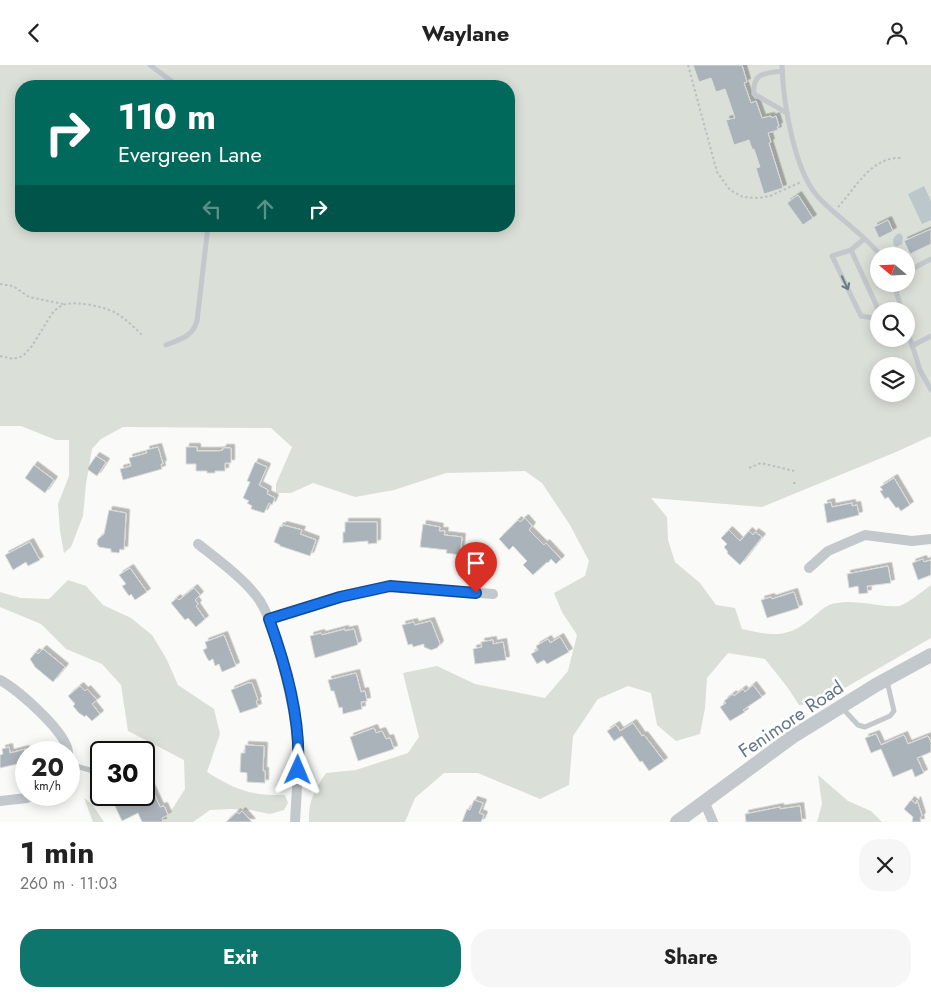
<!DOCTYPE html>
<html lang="en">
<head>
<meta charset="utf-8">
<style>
	body { margin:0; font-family:Jost,sans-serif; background:#f6f6f6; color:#222; height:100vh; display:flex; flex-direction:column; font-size:19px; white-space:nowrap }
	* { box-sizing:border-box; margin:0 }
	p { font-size:16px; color:#767676 }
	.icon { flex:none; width:28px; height:28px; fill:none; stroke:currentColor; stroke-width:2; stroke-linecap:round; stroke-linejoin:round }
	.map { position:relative; height:757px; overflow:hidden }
	.side { display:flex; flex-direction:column; background:#fff; flex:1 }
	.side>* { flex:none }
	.guide { position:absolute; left:15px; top:15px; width:500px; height:152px; border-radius:20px; box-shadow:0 2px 12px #0003; background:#00695c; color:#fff; overflow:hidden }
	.needle { width:32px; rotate:289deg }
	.controls { position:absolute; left:870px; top:182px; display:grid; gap:10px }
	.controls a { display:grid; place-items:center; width:45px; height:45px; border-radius:50%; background:#fff; box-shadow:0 2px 12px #0003; font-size:25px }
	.speed { position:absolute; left:15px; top:676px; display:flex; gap:10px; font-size:25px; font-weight:700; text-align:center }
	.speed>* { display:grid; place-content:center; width:65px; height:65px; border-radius:50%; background:#fff; box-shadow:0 2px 12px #0003; line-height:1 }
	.speed small { font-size:12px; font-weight:400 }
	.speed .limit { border:2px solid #111; border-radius:8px; background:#fff; color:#111 }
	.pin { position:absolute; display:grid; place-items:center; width:42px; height:42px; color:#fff; margin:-51px -21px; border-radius:50% 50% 50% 0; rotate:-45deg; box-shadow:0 0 5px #0007 }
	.pin .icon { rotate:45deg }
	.me { position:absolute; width:55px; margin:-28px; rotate:1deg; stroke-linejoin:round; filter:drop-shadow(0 0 4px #0008) }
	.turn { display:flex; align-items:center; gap:18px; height:105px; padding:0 20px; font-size:22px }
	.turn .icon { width:65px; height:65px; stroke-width:2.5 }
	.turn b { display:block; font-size:35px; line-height:42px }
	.lanes { display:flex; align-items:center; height:48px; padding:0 20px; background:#0003; justify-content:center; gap:25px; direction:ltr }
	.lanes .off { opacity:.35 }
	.round { display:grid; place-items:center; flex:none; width:52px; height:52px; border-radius:20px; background:#f6f6f6 }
	.headline { display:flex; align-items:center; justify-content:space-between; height:85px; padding:0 20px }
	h1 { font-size:30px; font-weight:700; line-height:38px }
	.button { display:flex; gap:10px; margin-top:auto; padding:10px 20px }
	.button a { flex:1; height:58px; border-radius:20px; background:#0f766e; color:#fff; font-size:20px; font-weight:700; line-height:58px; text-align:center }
	.button a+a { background:#f6f6f6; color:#222 }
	header { display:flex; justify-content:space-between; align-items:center; height:65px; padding:0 20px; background:#fff; font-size:22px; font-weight:700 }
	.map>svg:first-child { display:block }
	.green { fill:#dadfd7; fill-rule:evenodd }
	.water { fill:#bbc7cb }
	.building { fill:#aab3b9; stroke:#dcdcda; filter:url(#shadow) }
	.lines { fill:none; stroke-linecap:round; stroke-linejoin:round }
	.path { stroke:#bbbfc2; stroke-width:2; stroke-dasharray:2.5 2.5; stroke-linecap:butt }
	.service { stroke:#c3c8cc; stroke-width:5 }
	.minor { stroke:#c3c8cc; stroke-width:10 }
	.tertiary { stroke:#c3c8cc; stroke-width:14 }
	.oneway { stroke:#6a7a87 }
	.route-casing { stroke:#114b97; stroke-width:12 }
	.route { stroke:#1a73e8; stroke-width:9 }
	.labels { text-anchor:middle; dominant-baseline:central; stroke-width:5; stroke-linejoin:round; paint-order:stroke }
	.street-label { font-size:19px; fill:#657683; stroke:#fff }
</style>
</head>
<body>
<header><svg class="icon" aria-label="back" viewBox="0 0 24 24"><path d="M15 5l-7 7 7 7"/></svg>Waylane<svg class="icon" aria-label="person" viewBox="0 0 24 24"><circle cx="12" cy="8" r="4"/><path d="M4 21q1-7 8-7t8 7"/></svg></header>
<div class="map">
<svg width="931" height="757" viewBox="0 0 931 757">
	<defs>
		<filter id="shadow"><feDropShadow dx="3.5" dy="-3.5" stdDeviation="0" flood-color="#0004"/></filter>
	</defs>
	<rect width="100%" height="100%" fill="#fafaf8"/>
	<g class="green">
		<path d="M0,0H931V371L896,387L762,442L651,433L667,452L668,475L675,497L700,518L716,540L735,543L742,564C768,570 786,574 808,556C814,552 822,543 829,540C853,532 876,543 899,541C906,540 924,525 931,520V573L819,638L799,640L788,623L765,594L728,588L707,613L705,643L700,669L676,676L657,660L651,628L628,621L598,634L573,671L569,720L540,734L478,708H444L415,733L405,757H309C308,736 315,724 326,708L356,705L408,688L419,672L403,608L437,601L475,619L545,633L568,606L577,570L562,547L554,528L585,511L589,496L570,460L542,418L525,406L446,408L394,425L355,432L313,418L291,428H276V419L292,382L271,363L123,362L101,374L92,384L86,419L83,451L71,482L64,488L60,466L58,439L69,411V375H56L21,361H0ZM21,21H509V161H21ZM879,191H906V219H879ZM879,246H906V274H879ZM879,301H906V329H879Z"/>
		<path d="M68,515L86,521L103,540L131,553L152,570L166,593L178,620L214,644L220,669L207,707C236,725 251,731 285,730L288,738L284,745L270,749L251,745L231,744L210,745L193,757H152L171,746L185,724L184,695L128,666L121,620L102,599L66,584L41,559L0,542V527L21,533L49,534Z"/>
		<path d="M818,710L848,736L871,746L882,757H817L822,739Z"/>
		<path d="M84,733L92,739L104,757H93Z"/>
	</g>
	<g class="water">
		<path d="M924,121L931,136V155L922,159L908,129Z"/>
		<path d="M900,168L903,172L902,179L896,182L894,180C892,175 894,170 900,168Z"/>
	</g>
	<g class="building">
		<path d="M693,0H742L747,17L744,18L751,38L756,36L762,53L771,51L772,53L776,51L779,61L777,62L778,65L768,68L771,77L769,78L783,123L764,129L756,103L760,102L754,84H752L749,75L734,80L726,55L735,53L725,24L716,27L711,13L699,17Z"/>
		<path d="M798,130L813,153L803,160L787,138Z"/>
		<path d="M888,155L893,166L879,173L874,162Z"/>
		<path d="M931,164V179L910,189L904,176Z"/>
		<path d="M158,382L163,399H161L162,404L123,415L120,404L131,401L129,393L147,388L146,385Z"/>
		<path d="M186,382H197V386H218L223,385V383H231V398H225V406H215V408H207V406H196V399H186Z"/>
		<path d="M96,391L106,397L97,411L87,404Z"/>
		<path d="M255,397L267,402L259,420L268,425L267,429L275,433L272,440L269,438L264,448L251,444L252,441L247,438L249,436L243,433L250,417L247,416Z"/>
		<path d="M34,400L54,415L45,428L25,413Z"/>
		<path d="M894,413L910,440L901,446L898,442L896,443L888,432L885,434L880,426L883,425L880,422Z"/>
		<path d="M831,437L832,442L852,438V441L857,440L859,450L827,458L824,439Z"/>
		<path d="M109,445L126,448L124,485L120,484L119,488L111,487V484L99,482L97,479L98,474L104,469Z"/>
		<path d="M525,453L532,461L529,465L544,480L546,478L561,494L556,499L551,494L548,498L547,497L533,510L523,500L527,496L513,481L509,485L499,474L518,455L520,457Z"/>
		<path d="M345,457H377V478L368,479V476L343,478V467H345Z"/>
		<path d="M423,459L440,462L439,466H445L444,470L462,472L460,490L446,488L447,485L420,482Z"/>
		<path d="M283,460L302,465L300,469L316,475L310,491L280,481V480L274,477L280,461L282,462Z"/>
		<path d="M729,465L740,476L749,466L753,470L755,467L762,472L740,500L727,488L728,487L724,482L727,479L721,473Z"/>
		<path d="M30,477L40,495L28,501L26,497L13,505L5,490Z"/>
		<path d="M923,494L924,497L931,495V510L918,515L912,498Z"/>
		<path d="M888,501L891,518L867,521L868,528L859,529L858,521L849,523L847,509Z"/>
		<path d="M130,503L147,527L135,535L131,529L129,531L122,521L126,519L119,510Z"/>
		<path d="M194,523L200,530L195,535L198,539L196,541L205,554L196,562L188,553L185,555L171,538L177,533L179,535Z"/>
		<path d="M794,527L799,543L767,553L761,535L771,532L772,534Z"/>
		<path d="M431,556L440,579L437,583L431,585L424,582V579L413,582L412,579L408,580L402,560L414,557L415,560Z"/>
		<path d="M345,564V566L354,564L358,579L357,580L315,593L310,571L321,568L322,570Z"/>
		<path d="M224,570L236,601L222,607L219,599L215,601L213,594L209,596L207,593L203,585L207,583L205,577Z"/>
		<path d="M560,572L569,587L547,599L544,595L537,599L531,589L538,585L536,581L548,574L550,578Z"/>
		<path d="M493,575V579L503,577L506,595L475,599L473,584L482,582L481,577Z"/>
		<path d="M43,584L65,602L53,617L35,602L30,594L36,587L38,589Z"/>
		<path d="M356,608L361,627L365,626L367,636L361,637L362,644L343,649L342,642L339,643L334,626H331L328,615Z"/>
		<path d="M248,618H252L258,635L256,636L258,642L240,648L231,625Z"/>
		<path d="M753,620L762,632L743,645L745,647L730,656L720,642L726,638L724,636L733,629L734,631L743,624L745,627Z"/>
		<path d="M80,621L85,626L87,624L97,635L92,639L100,649L92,656L86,650L85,652L79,648L73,641L75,639L68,631Z"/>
		<path d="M633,658L642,671L644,670L664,696L649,706L642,696L640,697L622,671L614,676L607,666L616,660L620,666Z"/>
		<path d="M374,663L376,668L382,666L386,674L390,673L394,684L358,696L350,672Z"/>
		<path d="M876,669L881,680L904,670L908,679L928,671L931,677V687L917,693L924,708L915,712L912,704L893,712L881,684L871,688L865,673Z"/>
		<path d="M245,680L264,681L263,706H265V718L247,717V708L240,707L241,688H245Z"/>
		<path d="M9,682L10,688L26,684V697L0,703V690L3,689L2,684Z"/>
		<path d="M144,707L160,742L164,741L168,750L162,753L163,757H142L138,748L122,756L114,739L125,734L123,730H144Z"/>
		<path d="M474,735L483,738L479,748L484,750L481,757H462L467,744L470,745Z"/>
		<path d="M911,735L916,739L917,735L922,751L920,753L921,757H912L913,752L904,744Z"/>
		<path d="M800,741L802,757H746L745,749L780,742V744Z"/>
		<path d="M242,746L252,757H226L237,747L239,749Z"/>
	</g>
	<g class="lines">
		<g class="path">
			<path d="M688,0L717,107L730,125L743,132L758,133L770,131L801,117"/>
			<path d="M838,142C856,123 871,91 902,93"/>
			<path d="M0,219L13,221L29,232L63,239"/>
			<path d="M0,291L13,294L23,291L32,281L51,250C54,246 58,242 63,240C75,235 105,242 116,248C126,254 135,263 143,271"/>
			<path d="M749,403L761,398L765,399L794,406"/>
			<path d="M793,418H798"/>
		</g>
		<g class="service">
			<path d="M150,0L178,21"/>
			<path d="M782,0C783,36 794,108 820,134C839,154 864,169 881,191"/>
			<path d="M782,6C765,8 752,8 754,29L787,48"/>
			<path d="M864,174L851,185L832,191L861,251L879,254"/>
			<path d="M851,185L879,246"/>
			<path d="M906,207L931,194"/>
			<path d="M894,219L902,246"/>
			<path d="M906,261L920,305L931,325"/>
			<path d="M166,280C181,274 192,272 197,256L208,161"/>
			<path d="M912,281L931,271"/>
			<path d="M843,641L845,646L858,660L865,662L890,651L894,646L887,616"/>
			<path d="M69,699L90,705L101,701"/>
		</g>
		<g class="minor">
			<path d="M198,479C217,494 247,516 260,536C272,556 277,579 283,601C291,631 296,656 299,688L295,757"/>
			<path d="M809,503L828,486L865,470L912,476L931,474"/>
			<path d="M269,554L340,531L389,521L493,529"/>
			<path d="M0,615C17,624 68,668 68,688"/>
			<path d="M0,736L27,733L33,730"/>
			<path d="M704,736L713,757"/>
		</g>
		<path class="tertiary" d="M677,757L792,672L876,620L931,590"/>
	</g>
	<defs><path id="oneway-shaft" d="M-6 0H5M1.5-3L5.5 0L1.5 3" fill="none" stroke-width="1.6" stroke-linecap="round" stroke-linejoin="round" transform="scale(1.25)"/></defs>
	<use class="oneway" href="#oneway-shaft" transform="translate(845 218) rotate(65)"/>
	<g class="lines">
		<g class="route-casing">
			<path id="route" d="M298,705C301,654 286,601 269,554L340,532L390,521L476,528"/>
		</g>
		<use href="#route" class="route"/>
	</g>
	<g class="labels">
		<g class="street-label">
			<text transform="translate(791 654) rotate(-34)">Fenimore Road</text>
		</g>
	</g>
</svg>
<div class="controls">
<a><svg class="needle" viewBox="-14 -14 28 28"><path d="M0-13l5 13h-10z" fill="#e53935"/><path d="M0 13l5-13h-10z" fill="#767676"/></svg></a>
<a><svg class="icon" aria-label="search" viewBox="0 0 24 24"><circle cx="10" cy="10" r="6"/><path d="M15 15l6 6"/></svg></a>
<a><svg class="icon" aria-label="layers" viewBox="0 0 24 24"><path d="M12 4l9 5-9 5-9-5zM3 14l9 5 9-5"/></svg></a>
</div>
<div class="speed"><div>20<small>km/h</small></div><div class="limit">30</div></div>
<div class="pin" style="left:476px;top:528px;background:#d93025"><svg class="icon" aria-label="arrive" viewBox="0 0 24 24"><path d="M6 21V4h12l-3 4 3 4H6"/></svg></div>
<svg class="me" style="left:298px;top:705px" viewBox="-20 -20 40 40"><path d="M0-17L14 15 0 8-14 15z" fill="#1a73e8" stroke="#fff" stroke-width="4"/></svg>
<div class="guide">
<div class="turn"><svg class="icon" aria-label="right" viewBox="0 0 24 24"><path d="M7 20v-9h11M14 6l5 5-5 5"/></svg><div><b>110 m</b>Evergreen Lane</div></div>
<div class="lanes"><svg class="icon off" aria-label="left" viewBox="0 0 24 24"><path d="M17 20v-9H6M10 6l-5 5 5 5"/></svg><svg class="icon off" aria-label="ahead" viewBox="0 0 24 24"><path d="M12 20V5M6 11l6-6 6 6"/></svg><svg class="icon" aria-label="right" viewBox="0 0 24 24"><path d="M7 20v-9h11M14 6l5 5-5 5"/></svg></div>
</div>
</div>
<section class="side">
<div class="headline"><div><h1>1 min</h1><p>260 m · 11:03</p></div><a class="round"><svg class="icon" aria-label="close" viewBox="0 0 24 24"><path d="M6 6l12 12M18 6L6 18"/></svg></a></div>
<div class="button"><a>Exit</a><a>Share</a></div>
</section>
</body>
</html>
